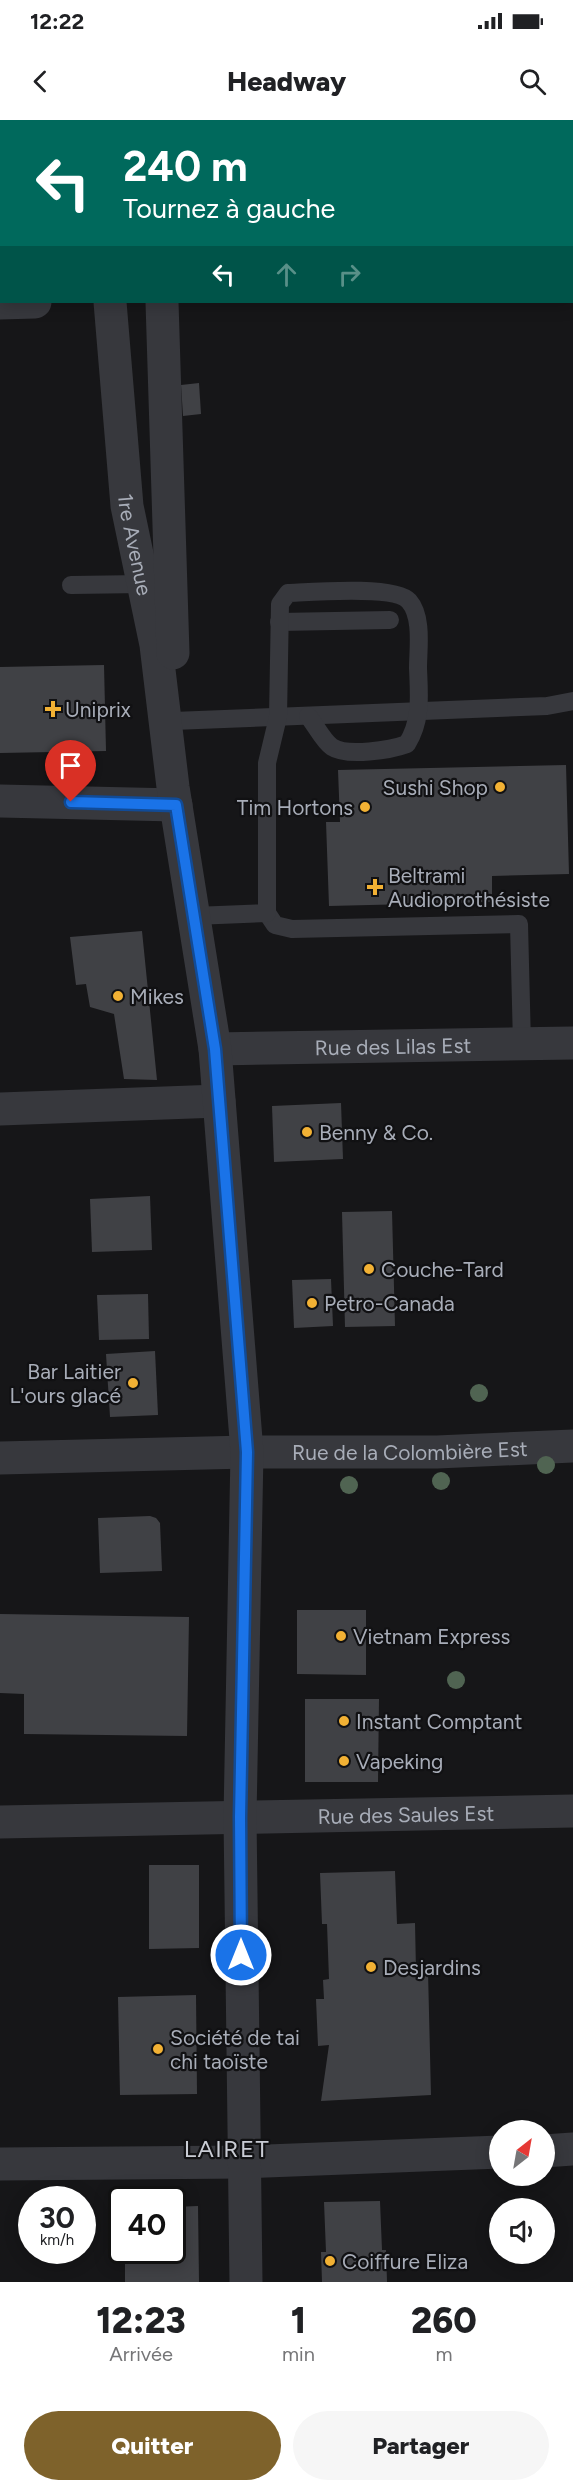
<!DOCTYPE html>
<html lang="fr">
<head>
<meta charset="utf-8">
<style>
	body { margin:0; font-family:Figtree,sans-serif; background:#f6f6f6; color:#202124; height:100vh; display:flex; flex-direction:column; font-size:22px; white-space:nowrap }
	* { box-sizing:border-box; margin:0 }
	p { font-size:20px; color:#757577 }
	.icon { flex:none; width:33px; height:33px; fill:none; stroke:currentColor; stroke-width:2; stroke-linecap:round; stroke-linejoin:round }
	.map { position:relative; height:2162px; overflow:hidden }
	.panel { display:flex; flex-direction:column; background:#fff; flex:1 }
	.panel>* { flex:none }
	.guide { position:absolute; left:0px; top:0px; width:573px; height:183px; box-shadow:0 3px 15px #0003; background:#00695c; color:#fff; overflow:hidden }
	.needle { width:39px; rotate:31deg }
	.tools { position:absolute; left:489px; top:2000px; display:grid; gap:12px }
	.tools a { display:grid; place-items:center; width:66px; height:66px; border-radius:50%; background:#fff; box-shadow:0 3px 15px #0003; font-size:30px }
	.speed { position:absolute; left:18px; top:2066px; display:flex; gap:12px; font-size:30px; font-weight:700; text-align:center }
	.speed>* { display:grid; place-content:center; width:78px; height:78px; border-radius:50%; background:#fff; box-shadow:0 3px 15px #0003; line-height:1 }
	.speed small { font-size:15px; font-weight:400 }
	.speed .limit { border:3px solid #111; border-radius:9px; background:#fff; color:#111 }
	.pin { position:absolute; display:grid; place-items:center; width:51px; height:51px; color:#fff; margin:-62px -26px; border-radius:50% 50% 50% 0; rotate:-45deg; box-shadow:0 0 6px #0007 }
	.pin .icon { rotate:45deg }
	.me { position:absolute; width:66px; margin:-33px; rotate:0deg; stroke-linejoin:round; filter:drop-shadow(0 0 4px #0008) }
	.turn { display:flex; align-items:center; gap:21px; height:126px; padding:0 24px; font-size:27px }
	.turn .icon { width:78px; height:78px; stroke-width:2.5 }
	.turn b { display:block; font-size:42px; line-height:51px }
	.lanes { display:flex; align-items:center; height:57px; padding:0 24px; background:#0003; justify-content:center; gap:30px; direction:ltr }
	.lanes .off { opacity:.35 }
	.eta { display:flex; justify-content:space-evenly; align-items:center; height:102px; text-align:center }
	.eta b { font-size:36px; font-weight:800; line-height:42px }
	.action { display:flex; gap:12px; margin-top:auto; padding:12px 24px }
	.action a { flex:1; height:69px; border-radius:36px; background:#7e622b; color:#fff; font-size:24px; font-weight:800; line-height:69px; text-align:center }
	.action a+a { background:#f6f6f6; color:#202124 }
	.status { display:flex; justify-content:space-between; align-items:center; height:42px; padding:0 30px; background:#fff; direction:ltr }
	.status svg { height:16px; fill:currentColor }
	header { display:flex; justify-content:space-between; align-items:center; height:78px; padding:0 24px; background:#fff; font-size:27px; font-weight:800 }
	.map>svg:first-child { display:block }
	.building { fill:#404145 }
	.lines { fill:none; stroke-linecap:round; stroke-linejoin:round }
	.service { stroke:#37383d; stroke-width:18 }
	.minor { stroke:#37383d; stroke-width:33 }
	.tertiary { stroke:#37383d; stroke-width:33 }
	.tree { fill:#506452 }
	.route-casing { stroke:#114b97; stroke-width:15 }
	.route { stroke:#1a73e8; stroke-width:10 }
	.poi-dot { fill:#f2b134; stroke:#111113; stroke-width:2 }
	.labels { text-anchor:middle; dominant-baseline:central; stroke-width:4.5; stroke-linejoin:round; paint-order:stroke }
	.street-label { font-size:21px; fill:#a8adb8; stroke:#111113 }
	.poi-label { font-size:21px; fill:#a8adb8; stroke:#111113; text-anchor:start }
	.quarter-label { font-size:24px; letter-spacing:1.5px; fill:#c9ccd4; stroke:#111113 }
</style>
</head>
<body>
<div class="status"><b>12:22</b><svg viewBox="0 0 49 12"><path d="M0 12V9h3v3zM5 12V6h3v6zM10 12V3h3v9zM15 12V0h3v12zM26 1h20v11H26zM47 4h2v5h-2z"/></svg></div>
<header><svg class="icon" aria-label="back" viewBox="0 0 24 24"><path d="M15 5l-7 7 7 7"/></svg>Headway<svg class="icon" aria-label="search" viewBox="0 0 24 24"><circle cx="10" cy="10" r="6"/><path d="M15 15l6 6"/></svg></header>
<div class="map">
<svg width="573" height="2162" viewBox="0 0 573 2162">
	<rect width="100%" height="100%" fill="#161618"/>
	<g class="building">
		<path d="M199,263L201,294L183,296L181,265Z"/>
		<path d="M104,545L106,631L0,633V547Z"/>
		<path d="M566,645L569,754L492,756V782L329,786L326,702H340L338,650Z"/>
		<path d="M142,811L157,960L124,959L114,894L90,887L86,864L76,865L70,817Z"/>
		<path d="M341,983L343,1039L274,1042L272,986Z"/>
		<path d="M150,1076L152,1130L92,1132L90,1079Z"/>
		<path d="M392,1091L395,1206L345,1207L342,1092Z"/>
		<path d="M331,1159L333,1206L294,1208L292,1160Z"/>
		<path d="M148,1174L149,1219L99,1220L97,1175Z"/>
		<path d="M155,1231L158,1295L110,1297L106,1234Z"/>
		<path d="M150,1396L156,1398L160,1403L162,1451L100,1453L98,1398Z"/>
		<path d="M297,1490H366V1555L297,1554Z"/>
		<path d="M0,1494L189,1497L187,1616L24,1614V1574L0,1573Z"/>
		<path d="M305,1579H379L378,1662H305Z"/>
		<path d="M149,1745H199V1828L149,1829Z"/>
		<path d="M395,1751L397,1804L415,1803L416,1851H428L431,1975L321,1981L329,1925L318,1926L316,1879H324L323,1860L329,1859L327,1804H322L320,1753Z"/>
		<path d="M196,1875L197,1974L120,1975L118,1877Z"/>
		<path d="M380,2081L382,2130H386L387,2162H322L321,2132H326L324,2082Z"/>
		<path d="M198,2086L199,2162H125V2135H113V2087H122V2130H172V2087Z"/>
	</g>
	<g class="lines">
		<g class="service">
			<path d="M452,0V2"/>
			<path d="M476,0V2"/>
			<path d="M71,465L143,464"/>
			<path d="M279,502L390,500"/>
			<path d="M173,601L547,586L573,581"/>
			<path d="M267,793L275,805L292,809L519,804L522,924"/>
			<path d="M194,796L267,793V643L278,597L280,484L288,473C311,472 395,465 409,481C423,497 418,529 418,548C419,575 422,600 407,624C391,630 347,637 332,627C323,621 315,604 308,596"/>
		</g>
		<g class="minor">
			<path d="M0,681L176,685"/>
			<path id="s1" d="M215,929L573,923"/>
			<path d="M0,989L219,981"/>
			<path id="s2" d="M0,1338L247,1332H437L573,1326"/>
			<path id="s3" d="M0,1702L573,1691"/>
			<path d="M544,2031L573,2029"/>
			<path d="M0,2044L244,2042L500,2032"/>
		</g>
		<g class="tertiary">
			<path d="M97,0V2"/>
			<path d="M149,0V2"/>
			<path d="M572,156H573"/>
			<path id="s4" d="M110,182L127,386L156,525L173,667L215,929L247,1332L240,1697L246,2162"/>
			<path d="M162,182L173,533"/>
			<path d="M0,183L35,182"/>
		</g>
	</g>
	<g class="tree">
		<circle cx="479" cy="1273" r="9"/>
		<circle cx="546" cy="1345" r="9"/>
		<circle cx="441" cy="1361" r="9"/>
		<circle cx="349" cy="1365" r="9"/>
		<circle cx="456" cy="1560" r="9"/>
	</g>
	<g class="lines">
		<g class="route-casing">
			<path id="route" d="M71,682L176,685L215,929L247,1332L240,1697L241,1835"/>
		</g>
		<use href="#route" class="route"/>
	</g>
	<g class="poi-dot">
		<path d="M50 580h6v6h6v6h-6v6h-6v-6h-6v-6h6z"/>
		<circle cx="500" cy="667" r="6"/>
		<circle cx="365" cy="687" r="6"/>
		<path d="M372 758h6v6h6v6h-6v6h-6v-6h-6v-6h6z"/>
		<circle cx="118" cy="876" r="6"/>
		<circle cx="307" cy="1012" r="6"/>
		<circle cx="369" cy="1149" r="6"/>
		<circle cx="312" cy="1183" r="6"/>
		<circle cx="133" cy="1263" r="6"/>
		<circle cx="341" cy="1516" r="6"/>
		<circle cx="344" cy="1601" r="6"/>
		<circle cx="344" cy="1641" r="6"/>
		<circle cx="371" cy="1847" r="6"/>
		<circle cx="158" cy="1929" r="6"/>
		<circle cx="330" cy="2141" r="6"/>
	</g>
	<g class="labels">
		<g class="street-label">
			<text stroke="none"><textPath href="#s4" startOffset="244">1re Avenue</textPath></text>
			<text stroke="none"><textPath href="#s1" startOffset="178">Rue des Lilas Est</textPath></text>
			<text stroke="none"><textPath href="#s2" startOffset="410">Rue de la Colombière Est</textPath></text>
			<text stroke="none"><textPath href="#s3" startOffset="406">Rue des Saules Est</textPath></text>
		</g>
		<g class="poi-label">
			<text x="65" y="589">Uniprix</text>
			<text x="488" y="667" text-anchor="end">Sushi Shop</text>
			<text x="353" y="687" text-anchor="end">Tim Hortons</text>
			<text x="388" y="755">Beltrami<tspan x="388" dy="24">Audioprothésiste</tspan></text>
			<text x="130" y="876">Mikes</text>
			<text x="319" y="1012">Benny &amp; Co.</text>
			<text x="381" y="1149">Couche-Tard</text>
			<text x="324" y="1183">Petro-Canada</text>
			<text x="121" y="1251" text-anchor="end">Bar Laitier<tspan x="121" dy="24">L'ours glacé</tspan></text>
			<text x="353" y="1516">Vietnam Express</text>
			<text x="356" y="1601">Instant Comptant</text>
			<text x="356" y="1641">Vapeking</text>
			<text x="383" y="1847">Desjardins</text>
			<text x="170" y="1917">Société de tai<tspan x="170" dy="24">chi taoïste</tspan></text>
			<text x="342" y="2141">Coiffure Eliza</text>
		</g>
		<g class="quarter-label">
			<text x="227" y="2028">LAIRET</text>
		</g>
	</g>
</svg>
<div class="tools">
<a><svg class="needle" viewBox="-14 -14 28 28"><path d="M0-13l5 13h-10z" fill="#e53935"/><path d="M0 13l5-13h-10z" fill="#757577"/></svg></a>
<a><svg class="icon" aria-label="sound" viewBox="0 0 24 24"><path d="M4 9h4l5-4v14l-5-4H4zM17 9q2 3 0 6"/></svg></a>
</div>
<div class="speed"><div>30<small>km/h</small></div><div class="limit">40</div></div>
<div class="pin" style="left:71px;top:682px;background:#d93025"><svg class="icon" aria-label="arrive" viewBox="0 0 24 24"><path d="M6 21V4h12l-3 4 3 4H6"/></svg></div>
<svg class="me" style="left:241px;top:1835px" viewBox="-20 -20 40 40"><circle r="17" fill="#1a73e8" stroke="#fff" stroke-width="3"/><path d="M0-11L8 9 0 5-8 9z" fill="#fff"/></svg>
<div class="guide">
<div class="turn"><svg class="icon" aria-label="left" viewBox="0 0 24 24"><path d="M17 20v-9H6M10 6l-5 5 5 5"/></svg><div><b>240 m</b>Tournez à gauche</div></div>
<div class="lanes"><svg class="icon" aria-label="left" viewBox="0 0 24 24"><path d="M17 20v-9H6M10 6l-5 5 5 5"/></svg><svg class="icon off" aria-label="ahead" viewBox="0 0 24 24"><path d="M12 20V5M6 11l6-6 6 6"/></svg><svg class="icon off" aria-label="right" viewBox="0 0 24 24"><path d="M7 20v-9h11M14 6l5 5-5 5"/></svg></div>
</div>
</div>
<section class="panel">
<div class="eta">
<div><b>12:23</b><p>Arrivée</p></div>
<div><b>1</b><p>min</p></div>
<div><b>260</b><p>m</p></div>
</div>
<div class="action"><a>Quitter</a><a>Partager</a></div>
</section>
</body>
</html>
